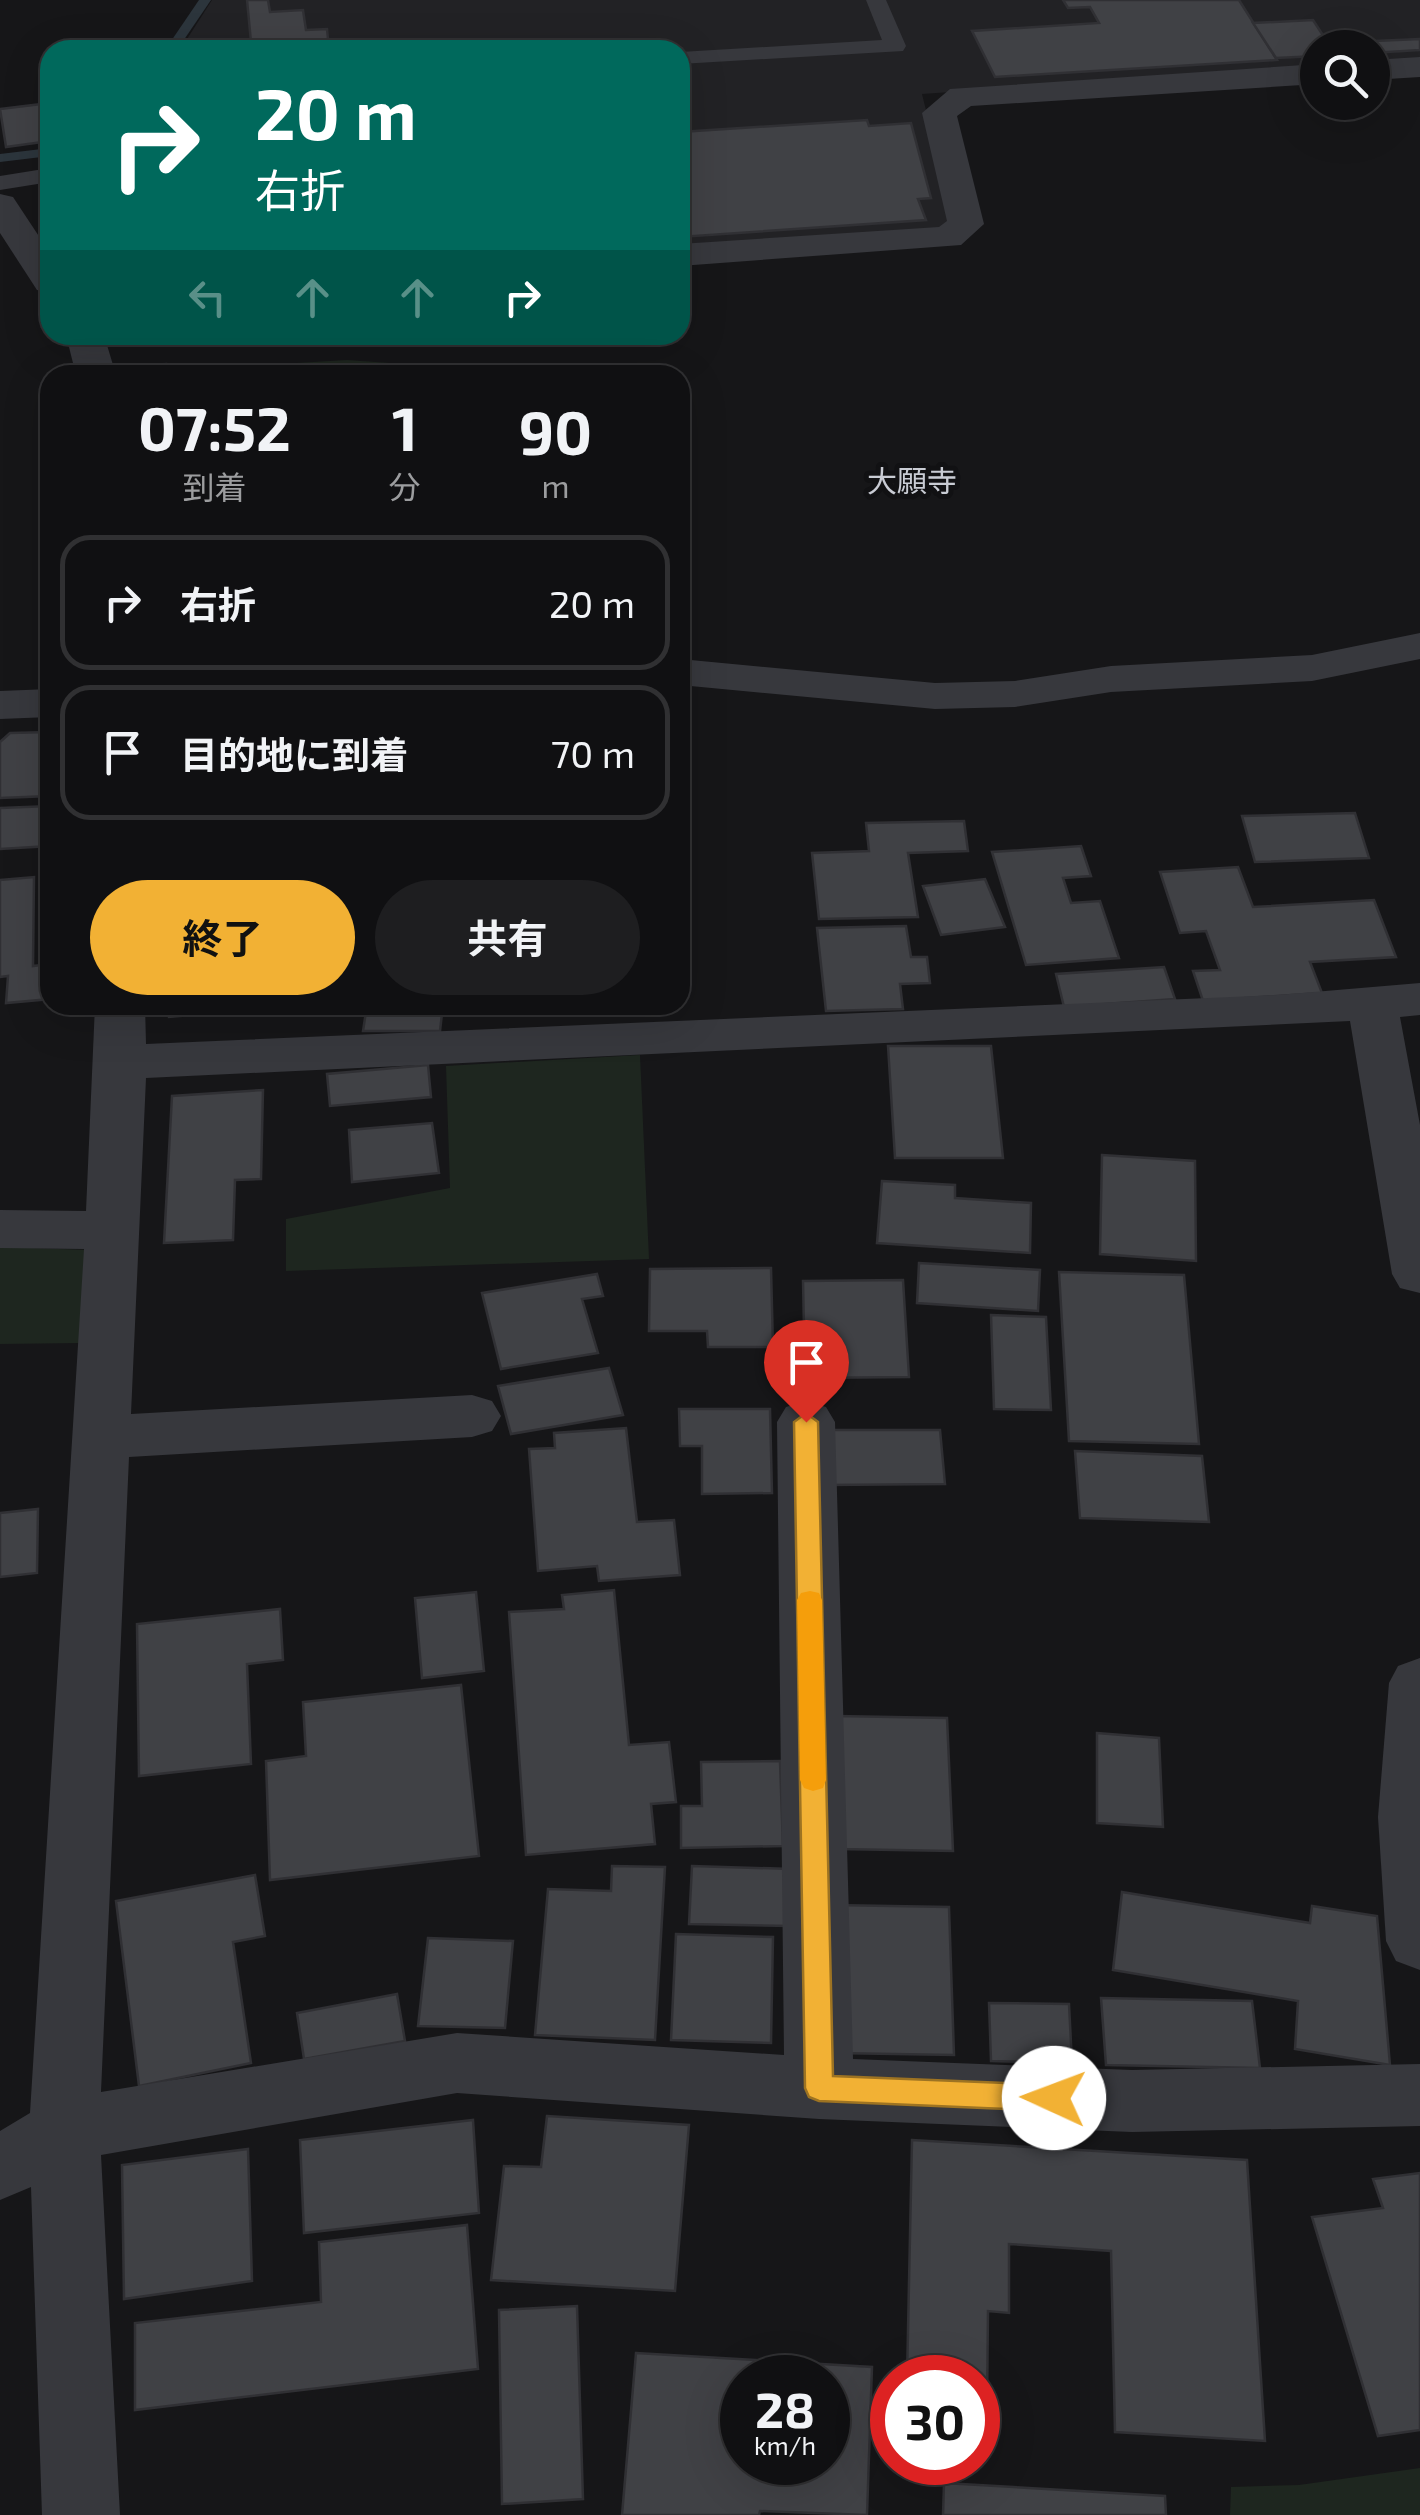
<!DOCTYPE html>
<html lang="ja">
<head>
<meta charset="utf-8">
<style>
	body { margin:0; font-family:"Exo 2","Noto Sans JP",sans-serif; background:#1e1e20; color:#f1f3f6; height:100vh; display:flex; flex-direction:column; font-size:38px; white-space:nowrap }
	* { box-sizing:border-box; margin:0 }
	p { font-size:32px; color:#9c9d9f }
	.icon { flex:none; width:55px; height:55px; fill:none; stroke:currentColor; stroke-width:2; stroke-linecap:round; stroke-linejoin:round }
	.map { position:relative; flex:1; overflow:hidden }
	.drawer { position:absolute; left:40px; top:365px; width:650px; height:650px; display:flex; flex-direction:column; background:#101012; border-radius:30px; box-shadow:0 10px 40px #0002,0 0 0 2px #303032 }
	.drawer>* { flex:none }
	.guide { position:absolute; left:40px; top:40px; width:650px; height:305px; border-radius:30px; box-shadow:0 10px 40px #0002,0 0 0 2px #303032; background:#00695c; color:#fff; overflow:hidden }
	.tools { position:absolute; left:1300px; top:30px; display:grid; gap:20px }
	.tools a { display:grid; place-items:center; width:90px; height:90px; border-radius:50%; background:#101012; box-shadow:0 10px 40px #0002,0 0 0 2px #303032; font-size:50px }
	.speed { position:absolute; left:720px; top:2355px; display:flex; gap:20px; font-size:50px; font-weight:700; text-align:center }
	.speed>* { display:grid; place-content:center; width:130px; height:130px; border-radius:50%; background:#101012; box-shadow:0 10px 40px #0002,0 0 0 2px #303032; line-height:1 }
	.speed small { font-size:25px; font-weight:400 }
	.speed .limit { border:15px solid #d22; background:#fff; color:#111 }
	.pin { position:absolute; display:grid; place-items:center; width:85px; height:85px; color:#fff; margin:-102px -42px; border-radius:50% 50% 50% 0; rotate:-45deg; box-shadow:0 0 10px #0007 }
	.pin .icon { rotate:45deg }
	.me { position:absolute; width:110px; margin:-55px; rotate:272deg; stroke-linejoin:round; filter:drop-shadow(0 0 8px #0008) }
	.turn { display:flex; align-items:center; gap:35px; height:210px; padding:0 50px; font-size:45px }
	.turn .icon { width:130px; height:130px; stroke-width:2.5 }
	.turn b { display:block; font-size:70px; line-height:85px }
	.lanes { display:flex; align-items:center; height:95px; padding:0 50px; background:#0003; justify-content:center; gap:50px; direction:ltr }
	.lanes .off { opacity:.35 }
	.eta { display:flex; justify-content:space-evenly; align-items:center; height:170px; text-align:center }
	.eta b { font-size:60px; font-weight:700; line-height:70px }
	.primary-button { display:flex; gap:20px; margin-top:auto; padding:20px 50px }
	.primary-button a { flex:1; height:115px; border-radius:60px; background:#f2b134; color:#111; font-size:40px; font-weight:700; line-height:115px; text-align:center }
	.primary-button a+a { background:#1e1e20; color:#f1f3f6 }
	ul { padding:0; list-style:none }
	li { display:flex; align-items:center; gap:30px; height:135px; margin:0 20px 15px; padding:0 30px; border:5px solid #303032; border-radius:30px }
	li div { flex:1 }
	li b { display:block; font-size:38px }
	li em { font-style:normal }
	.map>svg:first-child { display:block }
	.built { fill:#222225 }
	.green { fill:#1e261f }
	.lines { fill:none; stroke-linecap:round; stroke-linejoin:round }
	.stream { fill:#2c353c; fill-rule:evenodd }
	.building { fill:#404145; stroke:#303034; stroke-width:2.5; fill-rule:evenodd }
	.lane { fill:#37383d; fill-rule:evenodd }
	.street { fill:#37383d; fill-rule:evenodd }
	.route { fill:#f2b134; stroke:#9d7322; stroke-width:2.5 }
	.slow { fill:#f59e0b }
	.labels { text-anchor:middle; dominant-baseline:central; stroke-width:10; stroke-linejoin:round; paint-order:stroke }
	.far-neighbourhood-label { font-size:30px; fill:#c9ccd4; stroke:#111113 }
</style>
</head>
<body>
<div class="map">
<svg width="1420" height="2515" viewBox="0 0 1420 2515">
	<rect width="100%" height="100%" fill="#161618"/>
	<path class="built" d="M212,0H1420V59L1373,62L1372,48H1318L1317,66L922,94L955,228L680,245V50H180Z"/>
	<g class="green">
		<path d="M347,360L390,363L391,375H209L210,368Z"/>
		<path d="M640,1055L649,1259L286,1271V1219L450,1188L446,1066Z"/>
		<path d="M0,1247L89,1250L81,1343L0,1344Z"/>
		<path d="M1420,2468V2515H1230L1231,2487L1299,2485Z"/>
	</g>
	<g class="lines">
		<g class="stream">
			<path d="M199,0H211L177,50H165Z"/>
			<path d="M50,148V156L0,162V154Z"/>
		</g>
	</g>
	<g class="building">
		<path d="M247,0H268L270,12L303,10L306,30L327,29L328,39L307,40L308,50H200V45L251,42Z"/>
		<path d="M1063,0H1239L1277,60L995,77L972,31L1099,23L1090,7L1068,8Z"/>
		<path d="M1313,20L1328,43L1420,39V50L1372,53V48H1318V56L1276,58L1253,23Z"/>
		<path d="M50,103V141L6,147L0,109Z"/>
		<path d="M867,120L869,126L911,123L931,198L918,199L926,220L680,237V132Z"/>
		<path d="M166,364V375H133V366Z"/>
		<path d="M50,732V796L0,798V742L10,733Z"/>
		<path d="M50,806V846L0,849V808Z"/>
		<path d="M1355,813L1369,858L1255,862L1242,816Z"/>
		<path d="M964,821L968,851L908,853L918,917L819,919L812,853L869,851L866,823Z"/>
		<path d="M1081,846L1091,876L1063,878L1071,903L1100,901L1119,958L1026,965L992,852Z"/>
		<path d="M1238,867L1253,907L1374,900L1396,957L1310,962L1322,993L1203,1001L1193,971L1220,970L1206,931L1180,933L1160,872Z"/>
		<path d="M34,877L33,966L50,964V999L6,1003L8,976L0,977V880Z"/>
		<path d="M985,879L1005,927L941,935L923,886Z"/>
		<path d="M906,926L911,957H927L930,983L900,984L903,1009L826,1011L817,928Z"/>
		<path d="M1164,967L1175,999L1064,1007L1056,974Z"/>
		<path d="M168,1005H270V1008L169,1017Z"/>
		<path d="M367,1005H443L440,1031H363Z"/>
		<path d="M888,1046H991L1003,1158H895Z"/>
		<path d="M428,1065L431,1097L330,1106L327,1074Z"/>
		<path d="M263,1090L261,1179L235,1180L233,1240L164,1243L172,1096Z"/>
		<path d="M432,1123L439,1173L352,1182L349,1130Z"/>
		<path d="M1102,1155L1195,1161L1196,1261L1100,1254Z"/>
		<path d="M882,1181L955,1185V1198L1031,1203L1030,1253L877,1243Z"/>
		<path d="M919,1263L1040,1270L1038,1311L917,1303Z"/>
		<path d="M771,1268L773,1347H708L707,1331H649L650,1269Z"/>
		<path d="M1059,1272L1184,1275L1199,1444L1069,1441Z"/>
		<path d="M597,1274L603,1296L582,1299L598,1353L501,1369L482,1293Z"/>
		<path d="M903,1280L909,1377L805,1378L803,1281Z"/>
		<path d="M991,1315L1046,1317L1051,1410L994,1409Z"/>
		<path d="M609,1368L623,1415L511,1434L498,1386Z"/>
		<path d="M679,1409H770L772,1493L702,1494V1446H680Z"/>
		<path d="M626,1428L637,1522L674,1520L680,1575L599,1581L597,1566L538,1571L529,1449L555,1448L554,1433Z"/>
		<path d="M826,1430H940L945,1484L827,1485Z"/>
		<path d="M1075,1451L1202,1456L1209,1522L1080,1518Z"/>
		<path d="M38,1509L37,1573L0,1577V1513Z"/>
		<path d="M614,1590L629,1745L669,1742L676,1802L651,1804L655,1844L526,1855L509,1612L564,1609L562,1595Z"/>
		<path d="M476,1592L484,1671L422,1678L415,1598Z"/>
		<path d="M280,1609L283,1660L247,1664L251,1764L139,1776L137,1624Z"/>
		<path d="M461,1685L479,1856L270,1880L266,1761L306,1756L303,1702Z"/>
		<path d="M837,1716L947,1718L953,1851L838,1849Z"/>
		<path d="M1097,1733L1159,1738L1163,1827L1097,1823Z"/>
		<path d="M780,1761L783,1846L681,1848V1806H702L701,1762Z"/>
		<path d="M612,1866L665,1867L655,2040L535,2035L548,1889L611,1891Z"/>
		<path d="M692,1866L791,1869V1926L689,1924Z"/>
		<path d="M255,1875L265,1936L233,1942L251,2063L139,2086L116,1901Z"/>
		<path d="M1122,1892L1310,1923L1312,1906L1377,1916L1390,2065L1295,2049L1298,2001L1113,1970Z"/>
		<path d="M833,1905L949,1907L954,2055L834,2053Z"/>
		<path d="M676,1934L773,1937L771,2043L671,2040Z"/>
		<path d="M428,1938L513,1941L505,2028L418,2026Z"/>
		<path d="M397,1994L405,2041L304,2059L297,2013Z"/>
		<path d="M1101,1998L1252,2001L1260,2068L1106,2065Z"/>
		<path d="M989,2003L1069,2004L1072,2063L991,2061Z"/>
		<path d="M547,2116L689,2125L675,2291L491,2280L504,2166L541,2167Z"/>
		<path d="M473,2120L479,2213L304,2233L300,2140Z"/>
		<path d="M912,2140L1247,2160L1265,2441L1115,2432L1111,2251L1009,2244V2313L988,2311L987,2408L978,2407V2378H907Z"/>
		<path d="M248,2149L252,2281L124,2299L122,2165Z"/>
		<path d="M1420,2173V2430L1378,2436L1312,2217L1383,2208L1373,2179Z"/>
		<path d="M467,2225L478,2369L135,2410V2323L321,2302L319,2242Z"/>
		<path d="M577,2306L583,2499L502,2504L499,2310Z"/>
		<path d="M636,2353L872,2367L867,2515L760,2511L759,2515H622ZM742,2378H828V2462H742Z"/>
		<path d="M944,2483L1165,2496L1166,2515H943Z"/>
	</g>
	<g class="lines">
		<g class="lane">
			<path d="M866,0H886L906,46L903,51L680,64V52L882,40Z"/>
			<path d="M50,168V182L0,190V176Z"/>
		</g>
		<g class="street">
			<path d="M1420,57V77L1372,80V60Z"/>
			<path d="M1318,64V84L971,106L957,116L984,224L961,245L680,266V244L939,227L947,221L922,113L950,89Z"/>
			<path d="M0,194L13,197L50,253V293L37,290L0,233Z"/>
			<path d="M66,335H104L116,375H76Z"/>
			<path d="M1420,633V659L1312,681L1111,692L1015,707L935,709L680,685V659L935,683L1015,681L1111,666L1312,655Z"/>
			<path d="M50,689V717L0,719V691Z"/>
			<path d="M1420,983V1015L1400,1017L1420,1125V1293L1400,1288L1392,1274L1350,1021L146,1078L131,1414L472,1395L492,1401L501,1416L492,1431L472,1437L129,1457L101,2092L457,2033L784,2055L777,1422L786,1407L806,1401L826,1407L835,1422L853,2059L1132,2070L1420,2064V2126L1132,2132L819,2119L457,2093L101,2155L120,2515H42L31,2187L0,2200V2131L30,2113L84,1249L0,1248V1210L86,1211L95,1005H145L146,1044L1278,995Z"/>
			<path d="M1420,1658V1970L1396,1961L1386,1941L1378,1817L1389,1683L1398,1666Z"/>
		</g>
	</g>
	<path class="route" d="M806,1413L818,1422L833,2076L1054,2085L1064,2089L1068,2098L1064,2107L1054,2111L819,2101L809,2097L805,2088L794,1422Z"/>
	<path class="slow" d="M810,1591L819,1593L822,1600L826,1780L823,1788L813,1791L804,1788L800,1780L797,1600L801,1593Z"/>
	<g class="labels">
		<g class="far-neighbourhood-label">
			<text x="912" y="480">大願寺</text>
		</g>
	</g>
</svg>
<div class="tools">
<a><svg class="icon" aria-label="search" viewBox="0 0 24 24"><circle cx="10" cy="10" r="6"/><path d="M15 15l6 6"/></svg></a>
</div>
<div class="speed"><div>28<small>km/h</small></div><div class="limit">30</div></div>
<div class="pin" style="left:806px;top:1422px;background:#d93025"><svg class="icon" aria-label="arrive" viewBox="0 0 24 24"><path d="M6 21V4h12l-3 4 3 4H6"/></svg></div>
<svg class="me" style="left:1054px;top:2098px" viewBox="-20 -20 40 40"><circle r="19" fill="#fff"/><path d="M0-13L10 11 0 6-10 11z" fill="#f2b134"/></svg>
<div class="guide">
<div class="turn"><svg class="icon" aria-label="right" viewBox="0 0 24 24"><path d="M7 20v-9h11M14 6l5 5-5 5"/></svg><div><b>20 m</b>右折</div></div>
<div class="lanes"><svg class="icon off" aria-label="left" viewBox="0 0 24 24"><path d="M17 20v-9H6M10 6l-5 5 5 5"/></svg><svg class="icon off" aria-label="ahead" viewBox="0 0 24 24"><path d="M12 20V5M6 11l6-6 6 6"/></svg><svg class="icon off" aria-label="ahead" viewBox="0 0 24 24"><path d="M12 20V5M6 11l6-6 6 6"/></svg><svg class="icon" aria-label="right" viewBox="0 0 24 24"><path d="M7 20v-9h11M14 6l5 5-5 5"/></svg></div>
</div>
<section class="drawer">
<div class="eta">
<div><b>07:52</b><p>到着</p></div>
<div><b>1</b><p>分</p></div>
<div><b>90</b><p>m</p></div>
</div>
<ul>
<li><svg class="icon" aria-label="right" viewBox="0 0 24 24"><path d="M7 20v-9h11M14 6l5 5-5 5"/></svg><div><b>右折</b></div><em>20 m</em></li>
<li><svg class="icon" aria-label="arrive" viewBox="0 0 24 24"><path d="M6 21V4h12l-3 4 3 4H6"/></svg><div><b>目的地に到着</b></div><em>70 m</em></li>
</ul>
<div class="primary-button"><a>終了</a><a>共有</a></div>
</section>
</div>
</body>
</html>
